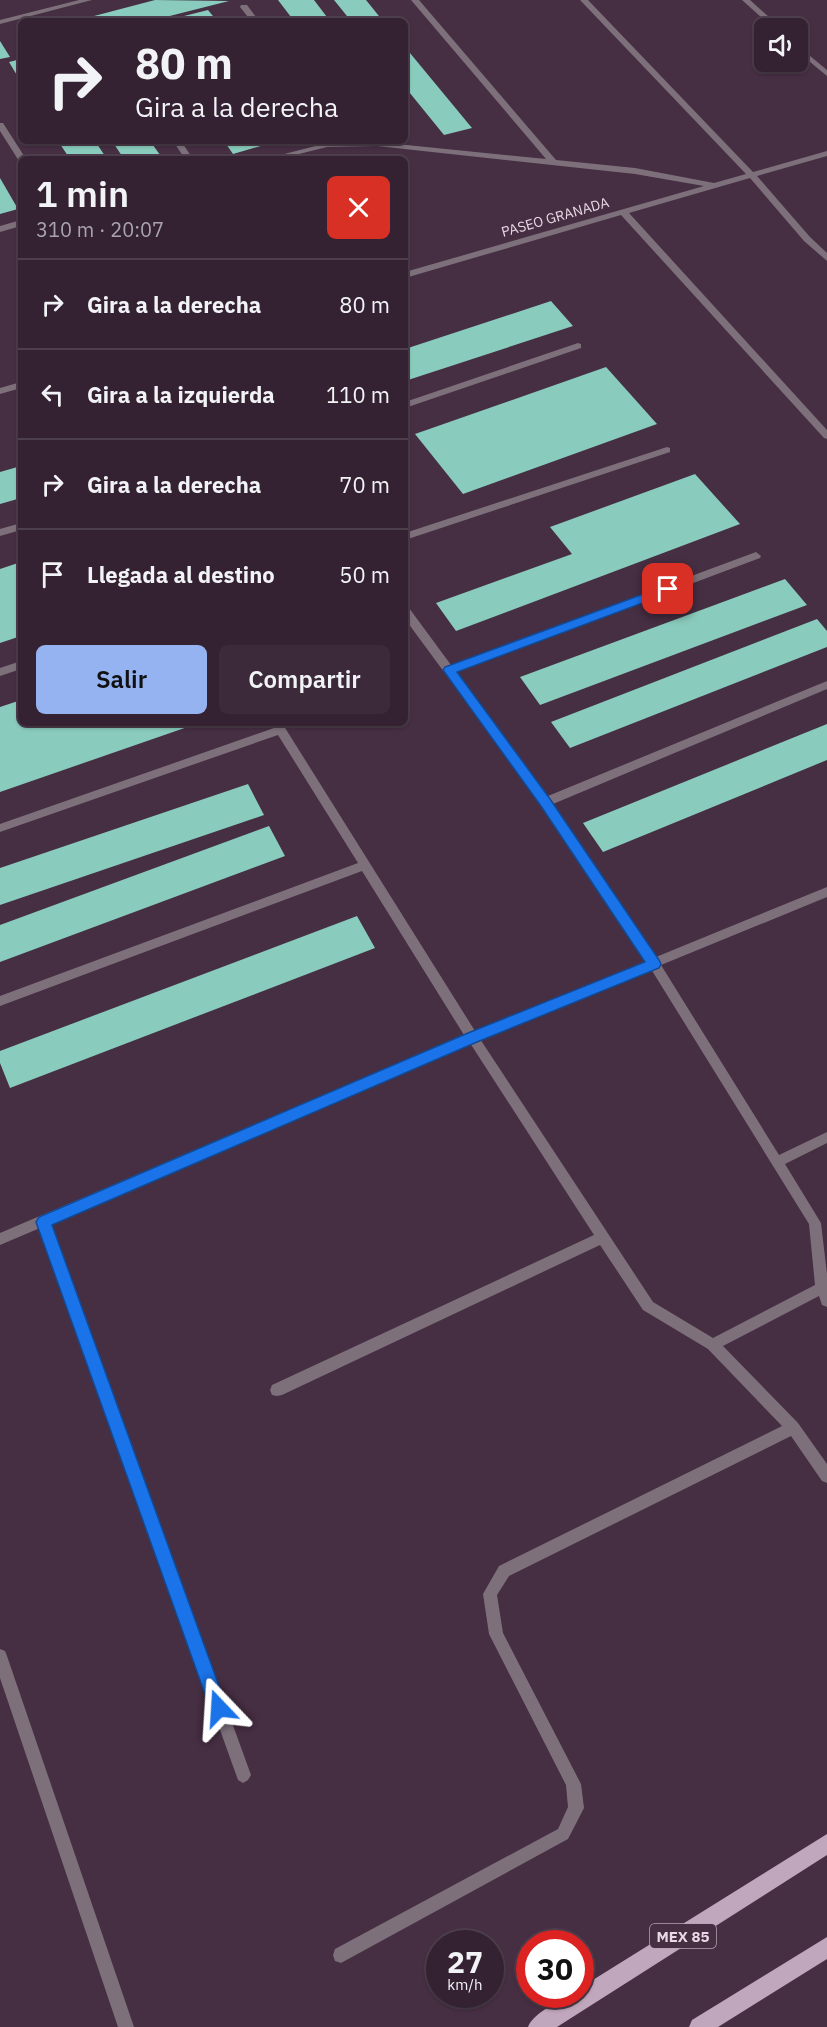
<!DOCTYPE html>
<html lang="es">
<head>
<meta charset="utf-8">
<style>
	body { margin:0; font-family:"IBM Plex Sans",sans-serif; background:#3c2a3a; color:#f1f3f6; height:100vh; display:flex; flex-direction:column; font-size:22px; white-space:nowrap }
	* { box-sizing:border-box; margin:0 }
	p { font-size:20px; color:#a9a4ac }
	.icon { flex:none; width:33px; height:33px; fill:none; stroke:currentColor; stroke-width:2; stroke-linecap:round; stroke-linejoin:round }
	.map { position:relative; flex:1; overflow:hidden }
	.sheet { position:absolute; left:18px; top:156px; width:390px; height:570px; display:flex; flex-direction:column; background:#342232; border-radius:9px; box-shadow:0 2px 4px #0004,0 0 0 2px #4e3f4d }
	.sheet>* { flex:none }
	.hud { position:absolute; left:18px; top:18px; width:390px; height:126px; border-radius:9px; box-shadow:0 2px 4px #0004,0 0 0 2px #4e3f4d; background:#342232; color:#f1f3f6; overflow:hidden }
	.buttons { position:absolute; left:754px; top:18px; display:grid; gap:12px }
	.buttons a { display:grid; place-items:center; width:54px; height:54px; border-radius:9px; background:#342232; box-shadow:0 2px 4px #0004,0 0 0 2px #4e3f4d; font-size:30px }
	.speed { position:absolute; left:426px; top:1930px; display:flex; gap:12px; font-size:30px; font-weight:700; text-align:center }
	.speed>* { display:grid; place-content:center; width:78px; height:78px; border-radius:50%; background:#342232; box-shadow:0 2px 4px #0004,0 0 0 2px #4e3f4d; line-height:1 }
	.speed small { font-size:15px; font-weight:400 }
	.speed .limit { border:9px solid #d22; background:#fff; color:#111 }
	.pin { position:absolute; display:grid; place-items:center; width:51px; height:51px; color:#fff; margin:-26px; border-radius:12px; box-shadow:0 3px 9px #0006 }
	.me { position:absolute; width:66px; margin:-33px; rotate:340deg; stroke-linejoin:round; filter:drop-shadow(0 0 4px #0008) }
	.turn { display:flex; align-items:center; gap:21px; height:126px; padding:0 18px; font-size:27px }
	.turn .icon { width:78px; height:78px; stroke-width:2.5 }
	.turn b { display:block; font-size:42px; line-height:51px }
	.round { display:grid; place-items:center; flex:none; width:63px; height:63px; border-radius:9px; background:#3c2a3a }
	.head { display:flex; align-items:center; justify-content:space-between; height:102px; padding:0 18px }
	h1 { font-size:36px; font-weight:600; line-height:45px }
	.action { display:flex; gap:12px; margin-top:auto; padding:12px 18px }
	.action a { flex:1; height:69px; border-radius:9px; background:#95b2f1; color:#111; font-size:24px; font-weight:600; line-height:69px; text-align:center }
	.action a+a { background:#3c2a3a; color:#f1f3f6 }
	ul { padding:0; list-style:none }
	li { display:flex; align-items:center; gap:18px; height:90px; padding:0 18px; border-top:2px solid #4e3f4d }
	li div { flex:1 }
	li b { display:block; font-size:22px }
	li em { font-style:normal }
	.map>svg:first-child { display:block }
	.building { fill:#89cbbc }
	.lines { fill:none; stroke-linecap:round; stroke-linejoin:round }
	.minor { fill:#7d707b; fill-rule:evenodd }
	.primary { fill:#c1a7bd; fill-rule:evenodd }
	.route { fill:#1a73e8; stroke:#114b97; stroke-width:1.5 }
	.labels { text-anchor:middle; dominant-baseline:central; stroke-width:6; stroke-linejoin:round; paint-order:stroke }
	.far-street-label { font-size:14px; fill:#e8d8e5; stroke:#462e43 }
	.shield { fill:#462e43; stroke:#b7a5b4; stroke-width:1.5 }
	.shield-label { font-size:15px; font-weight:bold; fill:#e8d8e5 }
</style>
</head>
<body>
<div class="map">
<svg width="827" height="2027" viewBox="0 0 827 2027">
	<rect width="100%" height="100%" fill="#462e43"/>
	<g class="building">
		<path d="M155,0L229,1L150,21H75Z"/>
		<path d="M278,0H314L330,21H294Z"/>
		<path d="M334,0H366L383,21H351Z"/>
		<path d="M208,10L217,21H183L180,17Z"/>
		<path d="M0,41L10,57L0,59Z"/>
		<path d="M405,47L472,128L444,135L405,87Z"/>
		<path d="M21,59V82L9,62Z"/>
		<path d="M58,141H95L107,159H70Z"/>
		<path d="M112,141H150L163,159H124Z"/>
		<path d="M224,141H260L264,145L233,154Z"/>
		<path d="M0,178L18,209L0,214Z"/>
		<path d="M551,301L573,326L405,381V349Z"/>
		<path d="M606,367L657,424L463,494L415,434Z"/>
		<path d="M21,466V498L0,504V472Z"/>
		<path d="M695,474L740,524L456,631L436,603L572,554L550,527Z"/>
		<path d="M21,562V636L0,643V569Z"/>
		<path d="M785,579L807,605L540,705L520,677Z"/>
		<path d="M817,619L827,631V647L570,748L551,722Z"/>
		<path d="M21,700V723H199L0,792V707Z"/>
		<path d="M827,724V760L603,852L583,823Z"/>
		<path d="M248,784L264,815L0,905V868Z"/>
		<path d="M269,826L285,856L0,962V925Z"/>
		<path d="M357,916L375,948L10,1088L0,1063V1051Z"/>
	</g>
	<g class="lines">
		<g class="minor">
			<path d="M79,0H92L0,24V20Z"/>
			<path d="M411,0H419L556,160L635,168L714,183L746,174L580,0H588L753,172L827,151V156L757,176L810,237L827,253V261L804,241L750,178L629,213L827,430V439L824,438L621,215L405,278V272L704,186L635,174L377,146L327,147L279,159H265L327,143L377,142L546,159Z"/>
			<path d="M742,0H750L781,28H773Z"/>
			<path d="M241,5H247L259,21H251L240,7Z"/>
			<path d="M798,46L827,70V76L798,52Z"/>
			<path d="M0,123H3L26,159L19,161L0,131Z"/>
			<path d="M173,141H181L193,159H185Z"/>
			<path d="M21,220V226L0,232V226Z"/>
			<path d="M578,343L581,344V348L405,408V402Z"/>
			<path d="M21,382V388L0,394V388Z"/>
			<path d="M667,447L670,448V452L405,540V533Z"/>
			<path d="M21,523V530L0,536V529Z"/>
			<path d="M756,552L761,556L760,558L456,672L548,796L827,681V689L553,804L656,957L827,887V897L661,965L779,1155L827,1132V1143L785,1164L821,1223L827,1274V1307L822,1305L819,1296L723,1346L798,1423L827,1464V1483L822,1481L791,1436L509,1576L497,1595L503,1633L581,1784L584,1808L568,1839L341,1963L335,1961L333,1955L335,1949L558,1829L568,1807L566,1785L489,1634L483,1594L499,1566L782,1426L708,1349L643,1310L600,1245L282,1395L277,1396L272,1395L270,1390L272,1385L594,1235L470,1043L51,1223L251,1775L248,1780L243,1783L238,1780L40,1228L0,1245V1233L464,1035L362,871L0,1006V996L358,863L278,735L0,832V824L274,728L271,723H282L475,1031L646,961L542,805L405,619V607L409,608L451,665ZM651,969L809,1224L815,1285L713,1338L653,1302L480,1039Z"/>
			<path d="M21,661V669L0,676V668Z"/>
			<path d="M0,1649L5,1651L7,1656L134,2027H118L0,1678Z"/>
		</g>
		<g class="primary">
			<path d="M827,1834V1855L557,2027H528C533,2013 566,1995 580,1995V1988Z"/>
			<path d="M827,1937V1959L718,2027H689L692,2020Z"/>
		</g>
	</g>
	<path class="route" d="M668,585L674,589L672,592L457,672L550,799L659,960L661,964L659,968L477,1042L52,1225L227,1708L225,1714L219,1717L213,1714L210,1708L36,1222L39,1217L468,1033L645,962L541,806L443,670L445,667Z"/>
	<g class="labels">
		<g class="far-street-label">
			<text transform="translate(555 217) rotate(-16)">PASEO GRANADA</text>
		</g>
		<rect class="shield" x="650" y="1924" width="66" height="24" rx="4.5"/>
		<g class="shield-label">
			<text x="683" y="1936">MEX 85</text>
		</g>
	</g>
</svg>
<div class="buttons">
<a><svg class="icon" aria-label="sound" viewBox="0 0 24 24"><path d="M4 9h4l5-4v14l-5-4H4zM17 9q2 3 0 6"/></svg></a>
</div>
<div class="speed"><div>27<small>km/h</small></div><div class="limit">30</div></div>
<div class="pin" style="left:668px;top:589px;background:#d93025"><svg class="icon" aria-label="arrive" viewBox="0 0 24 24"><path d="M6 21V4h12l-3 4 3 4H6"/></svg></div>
<svg class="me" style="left:219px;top:1708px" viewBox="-20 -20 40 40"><path d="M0-17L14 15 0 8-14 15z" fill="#1a73e8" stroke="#fff" stroke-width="4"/></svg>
<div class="hud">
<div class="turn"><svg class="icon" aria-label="right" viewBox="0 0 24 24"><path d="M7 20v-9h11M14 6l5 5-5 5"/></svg><div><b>80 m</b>Gira a la derecha</div></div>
</div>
<section class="sheet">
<div class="head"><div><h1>1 min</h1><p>310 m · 20:07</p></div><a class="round" style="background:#d93025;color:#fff"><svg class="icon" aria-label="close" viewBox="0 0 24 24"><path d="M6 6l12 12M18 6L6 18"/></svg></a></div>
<ul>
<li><svg class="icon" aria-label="right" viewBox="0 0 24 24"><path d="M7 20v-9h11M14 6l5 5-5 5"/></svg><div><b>Gira a la derecha</b></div><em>80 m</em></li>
<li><svg class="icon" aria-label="left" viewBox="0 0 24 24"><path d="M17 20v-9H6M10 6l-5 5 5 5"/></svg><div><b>Gira a la izquierda</b></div><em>110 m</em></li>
<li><svg class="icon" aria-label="right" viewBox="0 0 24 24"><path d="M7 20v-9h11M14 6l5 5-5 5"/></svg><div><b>Gira a la derecha</b></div><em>70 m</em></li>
<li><svg class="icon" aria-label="arrive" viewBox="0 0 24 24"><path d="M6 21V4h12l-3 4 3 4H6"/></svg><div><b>Llegada al destino</b></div><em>50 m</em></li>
</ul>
<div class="action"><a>Salir</a><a>Compartir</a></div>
</section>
</div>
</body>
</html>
